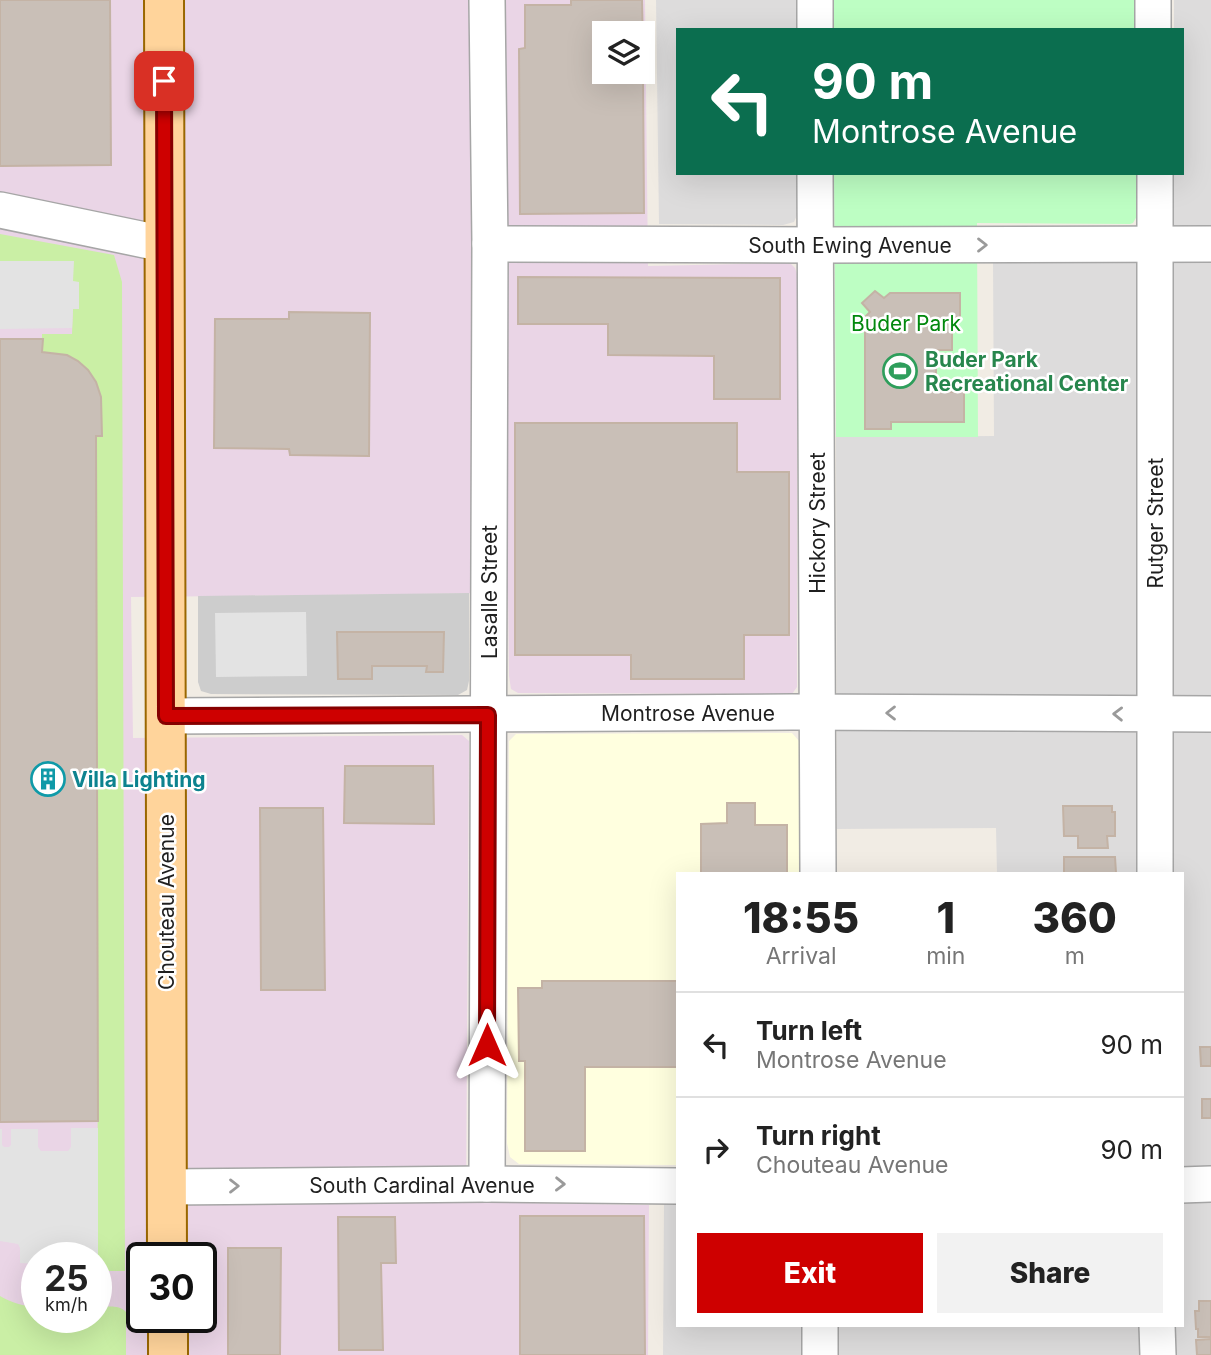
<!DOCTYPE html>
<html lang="en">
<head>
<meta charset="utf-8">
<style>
	body { margin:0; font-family:Inter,sans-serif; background:#f2f2f2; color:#222; height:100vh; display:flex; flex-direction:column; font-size:26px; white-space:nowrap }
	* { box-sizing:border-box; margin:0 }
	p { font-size:23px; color:#767676 }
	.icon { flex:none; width:38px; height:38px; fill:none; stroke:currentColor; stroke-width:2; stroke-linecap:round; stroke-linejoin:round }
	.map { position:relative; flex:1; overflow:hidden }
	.sheet { position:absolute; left:676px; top:872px; width:508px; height:455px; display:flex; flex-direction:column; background:#fff; border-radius:0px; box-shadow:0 7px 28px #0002 }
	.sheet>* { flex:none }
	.top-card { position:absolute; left:676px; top:28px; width:508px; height:147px; border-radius:0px; box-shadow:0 7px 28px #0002; background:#0b6e4f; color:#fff; overflow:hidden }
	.controls { position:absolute; left:592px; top:21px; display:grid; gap:14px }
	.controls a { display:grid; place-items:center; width:63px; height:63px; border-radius:0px; background:#fff; box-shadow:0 7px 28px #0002; font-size:35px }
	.speed { position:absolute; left:21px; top:1242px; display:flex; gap:14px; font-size:35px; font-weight:700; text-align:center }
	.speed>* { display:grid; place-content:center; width:91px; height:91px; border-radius:50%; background:#fff; box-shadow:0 7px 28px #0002; line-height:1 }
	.speed small { font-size:18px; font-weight:400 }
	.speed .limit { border:4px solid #111; border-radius:10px; background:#fff; color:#111 }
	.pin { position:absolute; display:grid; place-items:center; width:60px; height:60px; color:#fff; margin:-30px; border-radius:14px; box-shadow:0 4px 10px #0006 }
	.me { position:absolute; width:77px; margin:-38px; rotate:0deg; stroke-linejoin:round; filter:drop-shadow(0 0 5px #0008) }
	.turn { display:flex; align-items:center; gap:24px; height:147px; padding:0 21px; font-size:32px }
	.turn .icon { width:91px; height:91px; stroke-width:2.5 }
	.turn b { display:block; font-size:49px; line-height:60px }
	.eta { display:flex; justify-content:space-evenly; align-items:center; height:119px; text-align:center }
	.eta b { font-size:42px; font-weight:800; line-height:49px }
	.cta { display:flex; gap:14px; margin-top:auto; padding:14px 21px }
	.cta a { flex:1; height:80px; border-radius:0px; background:#ce0000; color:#fff; font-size:28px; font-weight:800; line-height:80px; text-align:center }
	.cta a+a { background:#f2f2f2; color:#222 }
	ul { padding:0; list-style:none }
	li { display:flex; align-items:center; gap:21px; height:105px; padding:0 21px; border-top:2px solid #e0e0e0 }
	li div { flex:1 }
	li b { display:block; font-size:26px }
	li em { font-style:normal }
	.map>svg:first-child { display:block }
	.residential { fill:#dddcdc }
	.industrial { fill:#ead5e6; fill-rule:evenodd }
	.education { fill:#ffffdf }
	.religious { fill:#cdcdcd }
	.grass { fill:#caefa5 }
	.park { fill:#bdfec3 }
	.parking { fill:#e3e3e3 }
	.building { fill:#c9bfb7; stroke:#c4b3a5; stroke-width:2 }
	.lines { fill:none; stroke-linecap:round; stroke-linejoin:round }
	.minor-casing { stroke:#a6a6a6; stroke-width:38 }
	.major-casing { stroke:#9a6700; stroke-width:42 }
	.minor { stroke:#fff; stroke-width:35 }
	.major { stroke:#ffd49b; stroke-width:38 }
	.oneway { stroke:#9a9a9a }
	.route-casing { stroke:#860000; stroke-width:18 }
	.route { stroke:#ce0000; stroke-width:12 }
	.labels { text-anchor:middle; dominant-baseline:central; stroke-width:5; stroke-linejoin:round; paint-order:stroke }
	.street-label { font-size:21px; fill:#1f1f1f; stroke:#fff }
	.park-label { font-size:21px; fill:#02880d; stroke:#fff }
	.leisure-label { font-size:21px; font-weight:bold; fill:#27864d; stroke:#fff; text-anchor:start }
	.culture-label { font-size:21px; font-weight:bold; fill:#0d838f; stroke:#fff; text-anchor:start }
</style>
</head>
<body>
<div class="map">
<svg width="1211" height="1355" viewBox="0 0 1211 1355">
	<rect width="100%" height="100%" fill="#f1ece4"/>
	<g class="residential">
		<path d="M656,0H798V30H677V173H798V213L794,222L783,225L659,224Z"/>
		<path d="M1174,0H1211V1355H663L664,1203H677V1325H1181V873H997L996,828L837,829L836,437L994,436L993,262L1174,261V173H1181V30H1174Z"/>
	</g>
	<path class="industrial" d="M0,0H645L648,266L783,263L791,264L795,268L797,274V687L792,694L518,693L511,689L509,676L508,593L131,597L133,738L462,735L469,741L466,1202L649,1205L648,1355H0ZM604,33H642V72H604ZM37,1258H96V1318H37ZM142,1258H201V1318H142Z"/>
	<path class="education" d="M792,733L799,741V873H677V1165L519,1164L510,1157L507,1143L509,741L516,734Z"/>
	<path class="religious" d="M469,593V681L467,690L458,695L211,694L201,691L198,682V596Z"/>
	<g class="grass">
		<path d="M0,234L114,255L122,282L125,1271H96V1265L98,1264L96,436H102C102,390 97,354 42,352V334H72L73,309H78L79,282H73V261H0Z"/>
		<path d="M0,1296C12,1303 23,1306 37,1307V1318H96V1307C106,1307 119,1304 126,1312V1355H0Z"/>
	</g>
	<g class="park">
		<rect x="834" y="0" width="302" height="30"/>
		<path d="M834,173H1137V216L1133,223L1130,224L977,223L978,437H836Z"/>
	</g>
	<g class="parking">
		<path d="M0,261H74L73,281L79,282V309H73L72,328L0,329Z"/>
		<path d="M306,612L307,676L216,677L215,613Z"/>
		<path d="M71,1128H98V1265H96V1258H37V1264L20,1263V1248L18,1244L0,1241V1129H2V1145L4,1147H9L11,1145V1129H38V1147L41,1151H68L71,1147Z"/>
	</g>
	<g class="building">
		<path d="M0,0H110L111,165L0,166Z"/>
		<path d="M571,0H642L643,48L642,33H604V72H628V74H643L644,213L520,214L519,49L525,48V5H571Z"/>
		<path d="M518,277L780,278V399H714V356L608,355V324H518Z"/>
		<path d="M875,291L884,298L890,293H960V317H952V350H936V392H964V422H891V429H865V317L870,312L862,303Z"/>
		<path d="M289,312L370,313L369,456L290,455L289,449L214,448L215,319H289Z"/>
		<path d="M0,339H43L42,352L67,355L78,361L88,370L96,382L101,397L102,436H96L98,1121L0,1122Z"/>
		<path d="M515,423H737V472H789V635H744V679H631V655H515Z"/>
		<path d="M337,632H444L443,672H426L427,666H372V679H338Z"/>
		<path d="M345,766H433L434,824L344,823Z"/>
		<path d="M727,803H755V825H787V873H701V824L727,823Z"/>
		<path d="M1063,806H1112V812H1115V836H1107L1108,848H1078V836H1064Z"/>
		<path d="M260,808H323L325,990H261Z"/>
		<path d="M1064,857H1115L1116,873H1064Z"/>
		<path d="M542,981H677V1067H585V1151H525V1061H519L518,988H542Z"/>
		<path d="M1200,1047H1211V1066H1201Z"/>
		<rect x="1202" y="1099" width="9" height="19"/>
		<path d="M520,1216H644L645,1355H520Z"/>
		<path d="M338,1217H395L396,1263H381L383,1350H339Z"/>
		<path d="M228,1248H281L280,1355H228Z"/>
		<path d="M1199,1301H1211V1337H1198V1329H1196L1195,1311H1199Z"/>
		<path d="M1211,1339V1355H1197L1196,1340Z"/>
	</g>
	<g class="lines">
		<g class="minor-casing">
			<g id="minor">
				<path d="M815,0V30"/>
				<path d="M1153,0V30"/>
				<path d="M815,173L818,873"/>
				<path d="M1155,173V873"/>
				<path d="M0,210L164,244"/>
				<path d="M490,244L816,245L1211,244"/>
				<path d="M166,716L792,712L1211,714"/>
				<path d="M487,1184L490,244L487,0"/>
				<path d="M1181,1185L1211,1184"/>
				<path d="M166,1187L487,1184L677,1186"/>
				<path d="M820,1325V1355"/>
				<path d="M1157,1325L1158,1355"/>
			</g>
		</g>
		<g class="major-casing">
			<g id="major">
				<path d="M164,0L167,1258"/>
				<path d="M168,1318V1355"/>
			</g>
		</g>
		<use href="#minor" class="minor"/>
		<use href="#major" class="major"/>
	</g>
	<defs><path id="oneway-chevron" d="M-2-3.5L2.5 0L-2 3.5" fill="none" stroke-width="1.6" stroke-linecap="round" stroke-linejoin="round" transform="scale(1.75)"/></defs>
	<g class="oneway">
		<use href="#oneway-chevron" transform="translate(982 245)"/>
		<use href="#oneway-chevron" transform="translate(891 713) rotate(-180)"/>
		<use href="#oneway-chevron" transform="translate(1118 714) rotate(-179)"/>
		<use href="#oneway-chevron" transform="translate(560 1184) rotate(1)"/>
		<use href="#oneway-chevron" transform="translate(234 1186)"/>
	</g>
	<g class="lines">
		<g class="route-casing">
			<path id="route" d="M164,81L166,716L488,715L487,1045"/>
		</g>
		<use href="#route" class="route"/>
	</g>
	<defs>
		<g id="stadium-ring" transform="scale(1.75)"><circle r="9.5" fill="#fff" stroke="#2e9e5b" stroke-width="1.5"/><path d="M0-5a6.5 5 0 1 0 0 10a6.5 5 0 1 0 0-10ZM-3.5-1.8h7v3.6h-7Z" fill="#2e9e5b"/></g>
		<g id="building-ring" transform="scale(1.75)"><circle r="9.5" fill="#fff" stroke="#0f9aa8" stroke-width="1.5"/><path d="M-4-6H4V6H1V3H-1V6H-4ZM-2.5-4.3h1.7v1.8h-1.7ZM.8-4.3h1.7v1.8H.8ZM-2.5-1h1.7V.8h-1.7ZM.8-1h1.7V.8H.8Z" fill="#0f9aa8"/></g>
	</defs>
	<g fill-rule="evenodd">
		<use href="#stadium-ring" x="900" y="371"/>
		<use href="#building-ring" x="48" y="779"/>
	</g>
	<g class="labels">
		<g class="street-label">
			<text x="850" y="245">South Ewing Avenue</text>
			<text transform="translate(817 523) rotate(-90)">Hickory Street</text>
			<text transform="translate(1155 523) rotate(-90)">Rutger Street</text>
			<text transform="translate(489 592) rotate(-90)">Lasalle Street</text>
			<text x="688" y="713">Montrose Avenue</text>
			<text transform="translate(166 902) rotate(-90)">Chouteau Avenue</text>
			<text x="422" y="1185">South Cardinal Avenue</text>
		</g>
		<g class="park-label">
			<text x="906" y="323">Buder Park</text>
		</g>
		<g class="leisure-label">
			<text x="925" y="359">Buder Park<tspan x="925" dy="24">Recreational Center</tspan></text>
		</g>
		<g class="culture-label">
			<text x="72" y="779">Villa Lighting</text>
		</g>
	</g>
</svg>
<div class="controls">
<a><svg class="icon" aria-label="layers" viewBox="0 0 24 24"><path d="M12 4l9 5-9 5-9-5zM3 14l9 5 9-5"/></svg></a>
</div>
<div class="speed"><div>25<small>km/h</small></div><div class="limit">30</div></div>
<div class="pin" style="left:164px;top:81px;background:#d93025"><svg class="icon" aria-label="arrive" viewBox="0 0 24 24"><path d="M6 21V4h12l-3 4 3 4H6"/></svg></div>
<svg class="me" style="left:487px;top:1045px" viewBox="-20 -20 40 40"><path d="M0-17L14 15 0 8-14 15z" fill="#ce0000" stroke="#fff" stroke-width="4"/></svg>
<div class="top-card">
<div class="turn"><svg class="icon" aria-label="left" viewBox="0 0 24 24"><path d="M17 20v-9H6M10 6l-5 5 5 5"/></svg><div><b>90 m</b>Montrose Avenue</div></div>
</div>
<section class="sheet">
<div class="eta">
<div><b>18:55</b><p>Arrival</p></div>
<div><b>1</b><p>min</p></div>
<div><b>360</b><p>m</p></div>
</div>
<ul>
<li><svg class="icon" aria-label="left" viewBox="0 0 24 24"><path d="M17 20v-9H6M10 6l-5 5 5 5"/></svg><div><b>Turn left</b><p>Montrose Avenue</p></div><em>90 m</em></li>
<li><svg class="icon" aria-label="right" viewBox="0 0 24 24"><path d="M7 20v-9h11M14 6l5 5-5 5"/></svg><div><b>Turn right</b><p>Chouteau Avenue</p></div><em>90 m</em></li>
</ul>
<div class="cta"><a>Exit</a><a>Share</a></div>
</section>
</div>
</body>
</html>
